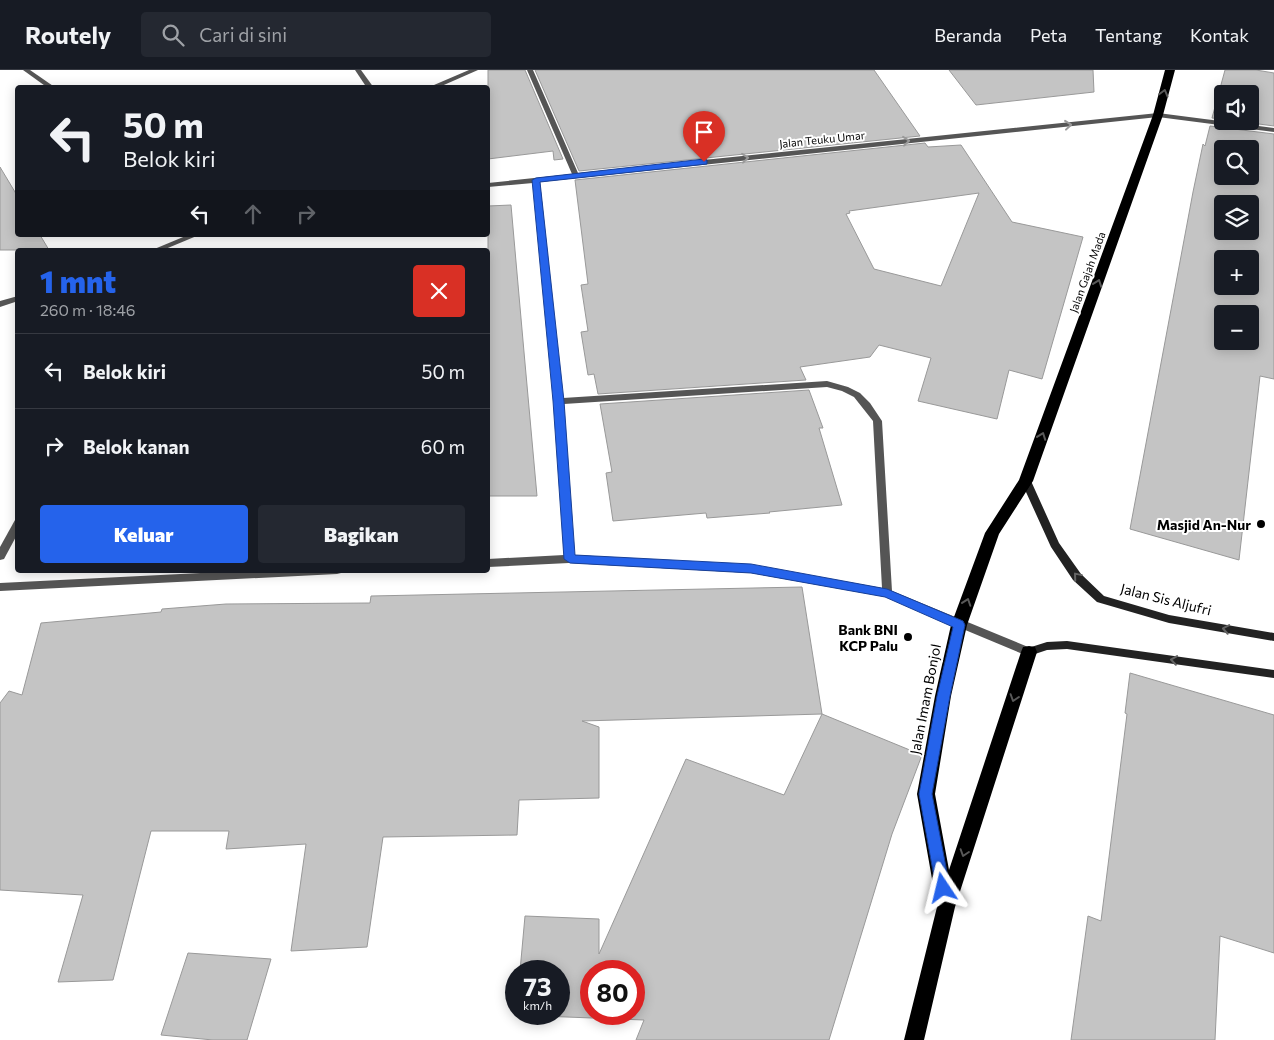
<!DOCTYPE html>
<html lang="id">
<head>
<meta charset="utf-8">
<style>
	body { margin:0; font-family:Commissioner,sans-serif; background:#242831; color:#f1f3f6; height:100vh; display:flex; flex-direction:column; font-size:19px; white-space:nowrap }
	* { box-sizing:border-box; margin:0 }
	p { font-size:16px; color:#9ea1a6 }
	.icon { flex:none; width:28px; height:28px; fill:none; stroke:currentColor; stroke-width:2; stroke-linecap:round; stroke-linejoin:round }
	.map { position:relative; flex:1; overflow:hidden }
	.drawer { position:absolute; left:15px; top:178px; width:475px; height:325px; display:flex; flex-direction:column; background:#171b24; border-radius:5px; box-shadow:0 2px 12px #0003 }
	.drawer>* { flex:none }
	.guide { position:absolute; left:15px; top:15px; width:475px; height:152px; border-radius:5px; box-shadow:0 2px 12px #0003; background:#171b24; color:#f1f3f6; overflow:hidden }
	.tools { position:absolute; left:1214px; top:15px; display:grid; gap:10px }
	.tools a { display:grid; place-items:center; width:45px; height:45px; border-radius:5px; background:#171b24; box-shadow:0 2px 12px #0003; font-size:25px }
	.speed { position:absolute; left:505px; top:890px; display:flex; gap:10px; font-size:25px; font-weight:700; text-align:center }
	.speed>* { display:grid; place-content:center; width:65px; height:65px; border-radius:50%; background:#171b24; box-shadow:0 2px 12px #0003; line-height:1 }
	.speed small { font-size:12px; font-weight:400 }
	.speed .limit { border:8px solid #d22; background:#fff; color:#111 }
	.pin { position:absolute; display:grid; place-items:center; width:42px; height:42px; color:#fff; margin:-51px -21px; border-radius:50% 50% 50% 0; rotate:-45deg; box-shadow:0 0 5px #0007 }
	.pin .icon { rotate:45deg }
	.me { position:absolute; width:55px; margin:-28px; rotate:350deg; stroke-linejoin:round; filter:drop-shadow(0 0 4px #0008) }
	.turn { display:flex; align-items:center; gap:18px; height:105px; padding:0 25px; font-size:22px }
	.turn .icon { width:65px; height:65px; stroke-width:2.5 }
	.turn b { display:block; font-size:35px; line-height:42px }
	.lanes { display:flex; align-items:center; height:48px; padding:0 25px; background:#0003; justify-content:center; gap:25px; direction:ltr }
	.lanes .off { opacity:.35 }
	.round { display:grid; place-items:center; flex:none; width:52px; height:52px; border-radius:5px; background:#242831 }
	.head { display:flex; align-items:center; justify-content:space-between; height:85px; padding:0 25px }
	h1 { font-size:30px; font-weight:800; line-height:38px; color:#2563eb }
	.cta { display:flex; gap:10px; margin-top:auto; padding:10px 25px }
	.cta a { flex:1; height:58px; border-radius:5px; background:#2563eb; color:#fff; font-size:20px; font-weight:800; line-height:58px; text-align:center }
	.cta a+a { background:#242831; color:#f1f3f6 }
	ul { padding:0; list-style:none }
	li { display:flex; align-items:center; gap:15px; height:75px; padding:0 25px; border-top:1px solid #363941 }
	li div { flex:1 }
	li b { display:block; font-size:19px }
	li em { font-style:normal }
	header { display:flex; align-items:center; gap:30px; box-sizing:border-box; height:70px; padding:0 25px; background:#171b24; border-bottom:1px solid #363941 }
	header strong { font-size:24px }
	nav { display:flex; gap:28px; margin-inline-start:auto; font-size:18px }
	.search { width:350px; height:45px; background:#242831; display:flex; align-items:center; gap:12px; box-sizing:border-box; padding:0 18px; border-radius:5px; color:#9ea1a6; font-size:19px }
	.map>svg:first-child { display:block }
	.building { fill:#c4c4c4; stroke:#999; fill-rule:evenodd }
	.lines { fill:none; stroke-linecap:round; stroke-linejoin:round }
	.street { fill:#555; fill-rule:evenodd }
	.secondary { fill:#222; fill-rule:evenodd }
	.highway { fill:#000; fill-rule:evenodd }
	.oneway { stroke:#595959 }
	.oneway2 { stroke:#999 }
	.oneway3 { stroke:#646464 }
	.route { fill:#2563eb; stroke:#184099 }
	.poi-dot { fill:#000; stroke:#fff; stroke-width:2 }
	.labels { text-anchor:middle; dominant-baseline:central; stroke-width:4; stroke-linejoin:round; paint-order:stroke }
	.far-street-label { font-size:11px; fill:#000; stroke:#fff }
	.poi-label { font-size:14px; font-weight:bold; fill:#000; stroke:#fff; text-anchor:end }
	.street-label { font-size:14px; fill:#000; stroke:#fff }
</style>
</head>
<body>
<header>
<strong>Routely</strong>
<div class="search"><svg class="icon" aria-label="search" viewBox="0 0 24 24"><circle cx="10" cy="10" r="6"/><path d="M15 15l6 6"/></svg>Cari di sini</div>
<nav><a>Beranda</a><a>Peta</a><a>Tentang</a><a>Kontak</a></nav>
</header>
<div class="map">
<svg width="1274" height="970" viewBox="0 0 1274 970">
	<rect width="100%" height="100%" fill="#fff"/>
	<g class="building">
		<path d="M488,0H525L563,89L554,90L553,81L488,89Z"/>
		<path d="M535,0H874L920,66L579,101Z"/>
		<path d="M949,0H1093L1094,22L976,35Z"/>
		<path d="M1225,0H1256L1274,3V56L1236,51H1250V24H1222V49L1212,48Z"/>
		<path d="M1210,56L1274,64V309L1260,306L1239,490L1130,459L1193,122L1203,74L1205,76ZM1222,79H1250V106H1222ZM1222,134H1250V161H1222ZM1222,189H1250V216H1222ZM1222,244H1250V271H1222Z"/>
		<path d="M925,73L928,77L961,75L1012,152L1083,167L1042,309L1009,300L997,349L918,331L931,288L879,275L870,287L800,297L806,310L598,324L594,304L588,305L581,262L588,261L581,215L588,214L575,110ZM979,123L941,216L874,199L846,144L850,143L849,141Z"/>
		<path d="M0,97L18,127V165H40L49,180H0Z"/>
		<path d="M511,135L524,282L537,426H488V136Z"/>
		<path d="M809,320L823,358H819L842,435L769,442L770,443L707,448L706,443L613,451L606,403L612,402L600,334Z"/>
		<path d="M802,517L822,644L582,651L599,657V728L519,730L517,765L383,767L367,877L291,881L306,774L226,779L229,761H151L113,910L58,912L83,825L0,820V633L9,621L22,625L41,553L161,542L162,539L226,534L370,533L371,526Z"/>
		<path d="M1130,603L1274,645V883L1220,866L1215,970H1071L1088,846L1101,851L1127,644L1125,643Z"/>
		<path d="M822,644L922,685L892,764L829,970H636L644,950L515,945L516,936V944H559V901H520L525,846L599,849V884L686,689L784,725ZM591,901H634V944H591Z"/>
		<path d="M188,883L271,889L247,970H213L161,965Z"/>
	</g>
	<g class="lines">
		<g class="street">
			<path d="M23,0H30L56,18H48Z"/>
			<path d="M355,0H361L374,18H367Z"/>
			<path d="M469,0H478L437,18H427Z"/>
			<path d="M527,0H533L578,103L1158,43L1274,58V62L1158,47L540,112L563,328L827,311L848,317L860,323L870,333L882,351L892,521L1033,579L1034,582L1033,585L1029,586L1025,585L886,527L751,503L569,493L488,497V489L564,485L555,331L533,113L488,117V113L572,104ZM827,317L842,321L854,327L873,351L882,518L751,495L574,485L564,334Z"/>
			<path d="M188,165H199L163,180H152Z"/>
			<path d="M18,226V231L0,237V231Z"/>
			<path d="M15,450H18V463L4,489L0,490V477Z"/>
			<path d="M260,500H342L341,503L337,504L0,521V513Z"/>
		</g>
		<g class="secondary">
			<path d="M1026,408L1031,411L1059,473L1081,504L1104,526L1169,545L1274,563V571L1169,553L1097,532L1073,510L1051,477L1021,411Z"/>
			<path d="M1067,571L1274,600V608L1067,579L1047,580L1029,586L1025,585L1024,582L1025,579L1047,572Z"/>
		</g>
		<path class="highway" d="M1165,0H1175L1163,45L1033,411L999,464L967,555L951,626L935,724L949,800L1021,582L1023,577L1029,576L1035,577L1037,582L955,837L924,970H904L937,837L917,724L935,626L951,555L985,463L1019,410L1153,45Z"/>
	</g>
	<defs><path id="oneway-chevron" d="M-2-3.5L2.5 0L-2 3.5" fill="none" stroke-width="1.6" stroke-linecap="round" stroke-linejoin="round" transform="scale(1.25)"/></defs>
	<g class="oneway">
		<use href="#oneway-chevron" transform="translate(1164 23) rotate(-75)"/>
		<use href="#oneway-chevron" transform="translate(1098 213) rotate(-70)"/>
		<use href="#oneway-chevron" transform="translate(1042 366) rotate(-70)"/>
		<use href="#oneway-chevron" transform="translate(967 532) rotate(-71)"/>
		<use href="#oneway-chevron" transform="translate(1014 628) rotate(108)"/>
		<use href="#oneway-chevron" transform="translate(964 783) rotate(108)"/>
	</g>
	<g class="oneway2">
		<use href="#oneway-chevron" transform="translate(1068 55) rotate(-6)"/>
		<use href="#oneway-chevron" transform="translate(906 71) rotate(-6)"/>
		<use href="#oneway-chevron" transform="translate(745 88) rotate(-6)"/>
	</g>
	<g class="oneway3">
		<use href="#oneway-chevron" transform="translate(1077 506) rotate(-130)"/>
		<use href="#oneway-chevron" transform="translate(1226 559) rotate(-170)"/>
		<use href="#oneway-chevron" transform="translate(1174 590) rotate(-172)"/>
	</g>
	<path class="route" d="M704,89L707,90V94L540,112L564,331L575,485L751,494L887,519L963,551L965,555L950,626L932,724L950,818L948,823L943,825L938,823L936,818L919,724L937,626L953,557L885,527L751,503L570,493L564,489L553,331L532,110L536,108Z"/>
	<g class="poi-dot">
		<circle cx="1261" cy="454" r="5"/>
		<circle cx="908" cy="567" r="5"/>
	</g>
	<g class="labels">
		<g class="far-street-label">
			<text transform="translate(822 69) rotate(-6)">Jalan Teuku Umar</text>
			<text transform="translate(1087 202) rotate(-70)">Jalan Gajah Mada</text>
		</g>
		<g class="poi-label">
			<text x="1251" y="454">Masjid An-Nur</text>
			<text x="898" y="559">Bank BNI<tspan x="898" dy="16">KCP Palu</tspan></text>
		</g>
		<g class="street-label">
			<text transform="translate(1166 529) rotate(14)">Jalan Sis Aljufri</text>
			<text transform="translate(925 629) rotate(-79)">Jalan Imam Bonjol</text>
		</g>
	</g>
</svg>
<div class="tools">
<a><svg class="icon" aria-label="sound" viewBox="0 0 24 24"><path d="M4 9h4l5-4v14l-5-4H4zM17 9q2 3 0 6"/></svg></a>
<a><svg class="icon" aria-label="search" viewBox="0 0 24 24"><circle cx="10" cy="10" r="6"/><path d="M15 15l6 6"/></svg></a>
<a><svg class="icon" aria-label="layers" viewBox="0 0 24 24"><path d="M12 4l9 5-9 5-9-5zM3 14l9 5 9-5"/></svg></a>
<a>+</a>
<a>−</a>
</div>
<div class="speed"><div>73<small>km/h</small></div><div class="limit">80</div></div>
<div class="pin" style="left:704px;top:92px;background:#d93025"><svg class="icon" aria-label="arrive" viewBox="0 0 24 24"><path d="M6 21V4h12l-3 4 3 4H6"/></svg></div>
<svg class="me" style="left:943px;top:818px" viewBox="-20 -20 40 40"><path d="M0-17L14 15 0 8-14 15z" fill="#2563eb" stroke="#fff" stroke-width="4"/></svg>
<div class="guide">
<div class="turn"><svg class="icon" aria-label="left" viewBox="0 0 24 24"><path d="M17 20v-9H6M10 6l-5 5 5 5"/></svg><div><b>50 m</b>Belok kiri</div></div>
<div class="lanes"><svg class="icon" aria-label="left" viewBox="0 0 24 24"><path d="M17 20v-9H6M10 6l-5 5 5 5"/></svg><svg class="icon off" aria-label="ahead" viewBox="0 0 24 24"><path d="M12 20V5M6 11l6-6 6 6"/></svg><svg class="icon off" aria-label="right" viewBox="0 0 24 24"><path d="M7 20v-9h11M14 6l5 5-5 5"/></svg></div>
</div>
<section class="drawer">
<div class="head"><div><h1>1 mnt</h1><p>260 m · 18:46</p></div><a class="round" style="background:#d93025;color:#fff"><svg class="icon" aria-label="close" viewBox="0 0 24 24"><path d="M6 6l12 12M18 6L6 18"/></svg></a></div>
<ul>
<li><svg class="icon" aria-label="left" viewBox="0 0 24 24"><path d="M17 20v-9H6M10 6l-5 5 5 5"/></svg><div><b>Belok kiri</b></div><em>50 m</em></li>
<li><svg class="icon" aria-label="right" viewBox="0 0 24 24"><path d="M7 20v-9h11M14 6l5 5-5 5"/></svg><div><b>Belok kanan</b></div><em>60 m</em></li>
</ul>
<div class="cta"><a>Keluar</a><a>Bagikan</a></div>
</section>
</div>
</body>
</html>
